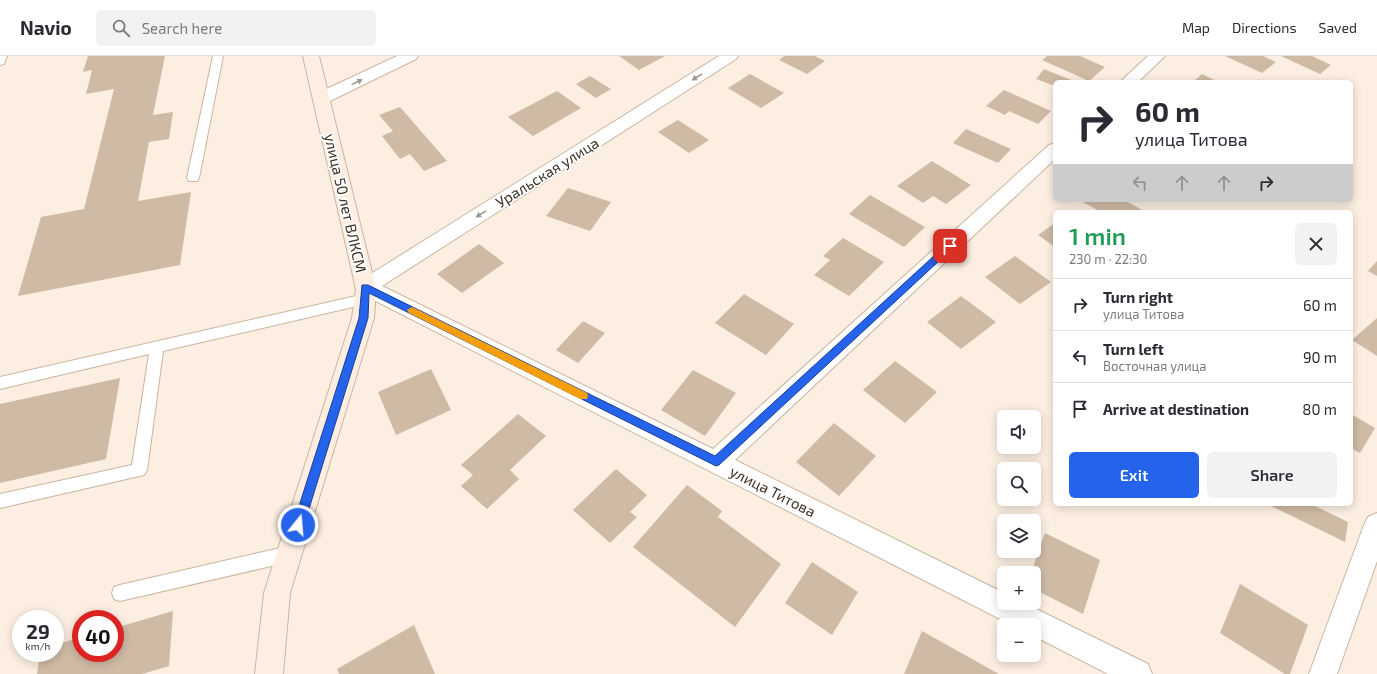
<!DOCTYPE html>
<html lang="en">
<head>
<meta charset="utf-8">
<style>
	body { margin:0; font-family:"Exo 2",sans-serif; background:#f2f2f3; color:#2b2b33; height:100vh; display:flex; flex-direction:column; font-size:15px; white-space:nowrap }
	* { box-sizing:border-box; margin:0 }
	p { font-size:13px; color:#7c7c81 }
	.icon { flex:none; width:22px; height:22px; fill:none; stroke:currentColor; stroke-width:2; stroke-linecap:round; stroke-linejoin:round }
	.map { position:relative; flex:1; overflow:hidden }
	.panel { position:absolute; left:1053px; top:154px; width:300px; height:296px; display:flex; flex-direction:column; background:#fff; border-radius:6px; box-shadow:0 2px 10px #0003 }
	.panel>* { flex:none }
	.guide { position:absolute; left:1053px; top:24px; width:300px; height:122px; border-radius:6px; box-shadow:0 2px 10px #0003; background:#fff; color:#2b2b33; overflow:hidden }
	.buttons { position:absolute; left:997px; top:354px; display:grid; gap:8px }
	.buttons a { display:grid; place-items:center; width:44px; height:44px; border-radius:6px; background:#fff; box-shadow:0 2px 10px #0003; font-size:20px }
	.speed { position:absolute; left:12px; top:554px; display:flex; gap:8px; font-size:20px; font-weight:700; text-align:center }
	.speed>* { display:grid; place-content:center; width:52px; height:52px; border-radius:50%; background:#fff; box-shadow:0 2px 10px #0003; line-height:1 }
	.speed small { font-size:10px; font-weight:400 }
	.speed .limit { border:6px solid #d22; background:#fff; color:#111 }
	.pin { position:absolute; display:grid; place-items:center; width:34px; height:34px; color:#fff; margin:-17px; border-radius:8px; box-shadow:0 2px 6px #0006 }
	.me { position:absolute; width:44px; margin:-22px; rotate:17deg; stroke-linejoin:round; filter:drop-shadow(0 0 3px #0008) }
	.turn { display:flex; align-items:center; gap:14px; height:84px; padding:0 16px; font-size:18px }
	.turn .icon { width:52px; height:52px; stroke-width:2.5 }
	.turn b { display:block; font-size:28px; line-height:34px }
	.lanes { display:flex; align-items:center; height:38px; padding:0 16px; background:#0003; justify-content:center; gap:20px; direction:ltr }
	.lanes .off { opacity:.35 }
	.round { display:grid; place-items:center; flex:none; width:42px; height:42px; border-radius:6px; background:#f2f2f3 }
	.overview { display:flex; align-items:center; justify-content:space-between; height:68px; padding:0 16px }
	h1 { font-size:24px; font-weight:600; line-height:30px; color:#1e9e55 }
	.cta { display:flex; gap:8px; margin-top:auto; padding:8px 16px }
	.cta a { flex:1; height:46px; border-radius:6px; background:#2563eb; color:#fff; font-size:16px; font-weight:600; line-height:46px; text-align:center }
	.cta a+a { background:#f2f2f3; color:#2b2b33 }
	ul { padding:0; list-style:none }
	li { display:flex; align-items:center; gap:12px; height:52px; padding:0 16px; border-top:1px solid #e1e1e2 }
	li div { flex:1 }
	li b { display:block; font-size:15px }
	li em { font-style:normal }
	header { display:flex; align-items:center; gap:24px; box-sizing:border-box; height:56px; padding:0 20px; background:#fff; border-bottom:1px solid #e1e1e2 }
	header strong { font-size:19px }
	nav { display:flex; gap:22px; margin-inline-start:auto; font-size:14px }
	.search { width:280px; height:36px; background:#f2f2f3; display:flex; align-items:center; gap:10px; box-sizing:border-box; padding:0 14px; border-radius:6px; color:#7c7c81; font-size:15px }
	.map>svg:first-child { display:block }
	.building { fill:#cfbaa5 }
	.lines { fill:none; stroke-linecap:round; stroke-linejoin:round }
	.lane-casing { stroke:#cab5a0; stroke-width:2 }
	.street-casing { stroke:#cab5a0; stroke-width:2 }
	.secondary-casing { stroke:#cab5a0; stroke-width:2 }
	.lane { fill:#fff; fill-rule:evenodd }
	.street { fill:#fff; fill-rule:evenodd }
	.secondary { fill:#fdeee1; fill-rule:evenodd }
	.oneway { fill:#9c9894 }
	.route { fill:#2563eb; stroke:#184099 }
	.slow { fill:#f59e0b }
	.labels { text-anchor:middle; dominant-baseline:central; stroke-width:3.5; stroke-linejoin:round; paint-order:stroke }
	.street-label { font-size:15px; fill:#3a3129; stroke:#fefefe }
</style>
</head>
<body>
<header>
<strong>Navio</strong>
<div class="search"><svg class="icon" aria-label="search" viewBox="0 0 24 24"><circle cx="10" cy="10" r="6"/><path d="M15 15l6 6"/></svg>Search here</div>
<nav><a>Map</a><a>Directions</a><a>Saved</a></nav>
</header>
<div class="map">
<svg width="1377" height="618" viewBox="0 0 1377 618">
	<rect width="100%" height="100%" fill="#fceee1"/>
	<g class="building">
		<path d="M88,0H165L153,59L173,56L169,83L149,86L138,145L191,136L180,209L18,240L41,161L84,153L114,33L86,38L92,14L83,16Z"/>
		<path d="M619,0H665L639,14Z"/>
		<path d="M784,0H815L825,5L807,18L779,4Z"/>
		<path d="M1047,0H1080L1105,11L1089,25L1042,4Z"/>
		<path d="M1225,0H1263L1276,6L1262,17Z"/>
		<path d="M1281,0H1312L1331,9L1320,18Z"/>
		<path d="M1044,13L1076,26H1055V30L1036,23Z"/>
		<path d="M750,18L784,37L761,52L728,32Z"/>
		<path d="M1202,18L1218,26H1193Z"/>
		<path d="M590,20L611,33L596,42L576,28Z"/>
		<path d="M1004,34L1051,55L1038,68L1009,55L1005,59L986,50Z"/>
		<path d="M557,35L581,52L533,80L508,61Z"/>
		<path d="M400,51L447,105L424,115L410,98L400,103L382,80L393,75L379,59Z"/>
		<path d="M678,64L709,84L689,97L658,76Z"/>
		<path d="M966,73L1011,93L998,107L953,87Z"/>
		<path d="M932,105L971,129L946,148L933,140L923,147L897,130Z"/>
		<path d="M568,132L611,146L590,175L546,160Z"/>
		<path d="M870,139L925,171L904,191L849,158Z"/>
		<path d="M1079,144H1124L1146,156H1101Z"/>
		<path d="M1055,167V191L1038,179Z"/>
		<path d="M843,182L884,206L849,240L814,219L830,204L823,200Z"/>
		<path d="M479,188L504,207L462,237L437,218Z"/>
		<path d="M1015,200L1051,226L1020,248L985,221Z"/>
		<path d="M1377,205V220L1368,215Z"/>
		<path d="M744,238L794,268L766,299L715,267Z"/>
		<path d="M961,240L996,266L961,293L927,266Z"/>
		<path d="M1377,262V300L1352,284Z"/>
		<path d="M583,265L605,277L578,307L556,294Z"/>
		<path d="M895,305L937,336L905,367L863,334Z"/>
		<path d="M431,313L451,354L396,379L378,336Z"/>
		<path d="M693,314L736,337L705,380L661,354Z"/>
		<path d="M120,322L106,403L0,427V348Z"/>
		<path d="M518,358L546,380L510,414L519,423L487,453L461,430L473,419L461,409Z"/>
		<path d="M1351,358L1375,372L1360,397L1351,392Z"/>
		<path d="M834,367L876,400L839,440L796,406Z"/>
		<path d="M616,413L647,439L630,456L637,461L610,487L573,454Z"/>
		<path d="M687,429L722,455L718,461L781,508L735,571L633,491Z"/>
		<path d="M1267,448H1311L1348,466L1345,486Z"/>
		<path d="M1045,477L1100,504L1083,558L1034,533V517H1031Z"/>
		<path d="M812,506L858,536L832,579L785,547Z"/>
		<path d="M1240,528L1308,569L1290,618H1285L1220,577Z"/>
		<path d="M173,555L169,610L142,618H37L40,597H55V589L81,581V597H115V572Z"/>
		<path d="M414,569L435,618H339L337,613Z"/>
		<path d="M922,575L999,618H904Z"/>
	</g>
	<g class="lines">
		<g class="lane-casing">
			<g id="lane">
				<path d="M0,0H7L4,8L0,9Z"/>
				<path d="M213,0H223L199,122L197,125H189L187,122Z"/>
				<path d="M365,238L370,239L372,243L370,247L163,295L147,414L144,419L0,452V438L132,409L149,298L0,333V321Z"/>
				<path d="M289,490L295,492L297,498L295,504L289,506L120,545L114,543L112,537L114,531L120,529Z"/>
			</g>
		</g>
		<g class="street-casing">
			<g id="street">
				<path d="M397,0H418L416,3L328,46L322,47L316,46L314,42L316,38Z"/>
				<path d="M719,0H738L736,3L382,230L713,393L1049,89L1055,87V103L735,404L1004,537V547H1024L1148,608L1152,618H1108L1034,580V569H1012L358,236L355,231L358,226Z"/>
				<path d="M1148,0H1165L1138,26H1120Z"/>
				<path d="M1377,457V505L1337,618H1309L1364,469L1368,461Z"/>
			</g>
		</g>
		<g class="secondary-casing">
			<path id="secondary" d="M303,0H319L376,233L374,262L290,537L283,618H255L264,537L352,262L356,233Z"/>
		</g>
		<use href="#lane" class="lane"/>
		<use href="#street" class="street"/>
		<use href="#secondary" class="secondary"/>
	</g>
	<defs><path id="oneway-solid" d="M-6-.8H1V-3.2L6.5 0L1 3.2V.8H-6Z"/></defs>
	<g class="oneway">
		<use href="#oneway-solid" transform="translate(697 21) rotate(148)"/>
		<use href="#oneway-solid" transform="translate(357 26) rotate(-26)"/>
		<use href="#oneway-solid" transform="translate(481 158) rotate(148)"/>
	</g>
	<path class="route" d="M950,187L954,190L953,192L719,409L716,410L369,237L368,262L304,469L302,472L298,474L295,472L293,469L359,262L362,229H368L715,400L947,188Z"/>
	<path class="slow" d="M412,251L587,337L588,340L587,343H580L409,257L407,254Z"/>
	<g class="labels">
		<g class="street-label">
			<text transform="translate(547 116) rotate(-32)">Уральская улица</text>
			<text transform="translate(346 147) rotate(77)">улица 50 лет ВЛКСМ</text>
			<text transform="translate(773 435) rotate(27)">улица Титова</text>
		</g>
	</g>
</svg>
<div class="buttons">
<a><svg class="icon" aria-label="sound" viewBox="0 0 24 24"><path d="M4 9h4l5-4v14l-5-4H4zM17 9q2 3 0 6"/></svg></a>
<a><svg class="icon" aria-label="search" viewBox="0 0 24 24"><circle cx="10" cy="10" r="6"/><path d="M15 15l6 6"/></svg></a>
<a><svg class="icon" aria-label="layers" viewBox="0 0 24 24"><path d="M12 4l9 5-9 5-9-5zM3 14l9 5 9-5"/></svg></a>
<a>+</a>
<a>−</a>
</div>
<div class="speed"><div>29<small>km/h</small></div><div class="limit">40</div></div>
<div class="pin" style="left:950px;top:190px;background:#d93025"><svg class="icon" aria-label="arrive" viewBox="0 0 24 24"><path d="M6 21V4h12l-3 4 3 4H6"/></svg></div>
<svg class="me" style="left:298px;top:469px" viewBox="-20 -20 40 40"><circle r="17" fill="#2563eb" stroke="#fff" stroke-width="3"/><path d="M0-11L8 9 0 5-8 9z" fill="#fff"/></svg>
<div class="guide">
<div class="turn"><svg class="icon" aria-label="right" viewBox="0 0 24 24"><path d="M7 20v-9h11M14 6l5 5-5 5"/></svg><div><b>60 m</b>улица Титова</div></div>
<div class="lanes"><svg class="icon off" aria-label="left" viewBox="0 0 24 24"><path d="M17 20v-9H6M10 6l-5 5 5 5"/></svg><svg class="icon off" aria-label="ahead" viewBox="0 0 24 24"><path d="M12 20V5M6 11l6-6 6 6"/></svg><svg class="icon off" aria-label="ahead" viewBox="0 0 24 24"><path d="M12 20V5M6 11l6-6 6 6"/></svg><svg class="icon" aria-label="right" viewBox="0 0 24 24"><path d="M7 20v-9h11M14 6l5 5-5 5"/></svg></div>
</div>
<section class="panel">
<div class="overview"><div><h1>1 min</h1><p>230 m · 22:30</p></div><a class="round"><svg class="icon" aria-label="close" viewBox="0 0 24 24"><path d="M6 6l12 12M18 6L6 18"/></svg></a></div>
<ul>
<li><svg class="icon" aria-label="right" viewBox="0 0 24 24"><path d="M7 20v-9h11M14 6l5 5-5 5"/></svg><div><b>Turn right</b><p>улица Титова</p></div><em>60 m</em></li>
<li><svg class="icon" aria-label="left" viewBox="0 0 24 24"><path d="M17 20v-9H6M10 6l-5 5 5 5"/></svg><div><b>Turn left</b><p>Восточная улица</p></div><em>90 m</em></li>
<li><svg class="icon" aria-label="arrive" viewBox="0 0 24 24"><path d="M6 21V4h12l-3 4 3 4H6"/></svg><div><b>Arrive at destination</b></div><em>80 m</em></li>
</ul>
<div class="cta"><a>Exit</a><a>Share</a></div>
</section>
</div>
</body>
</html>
